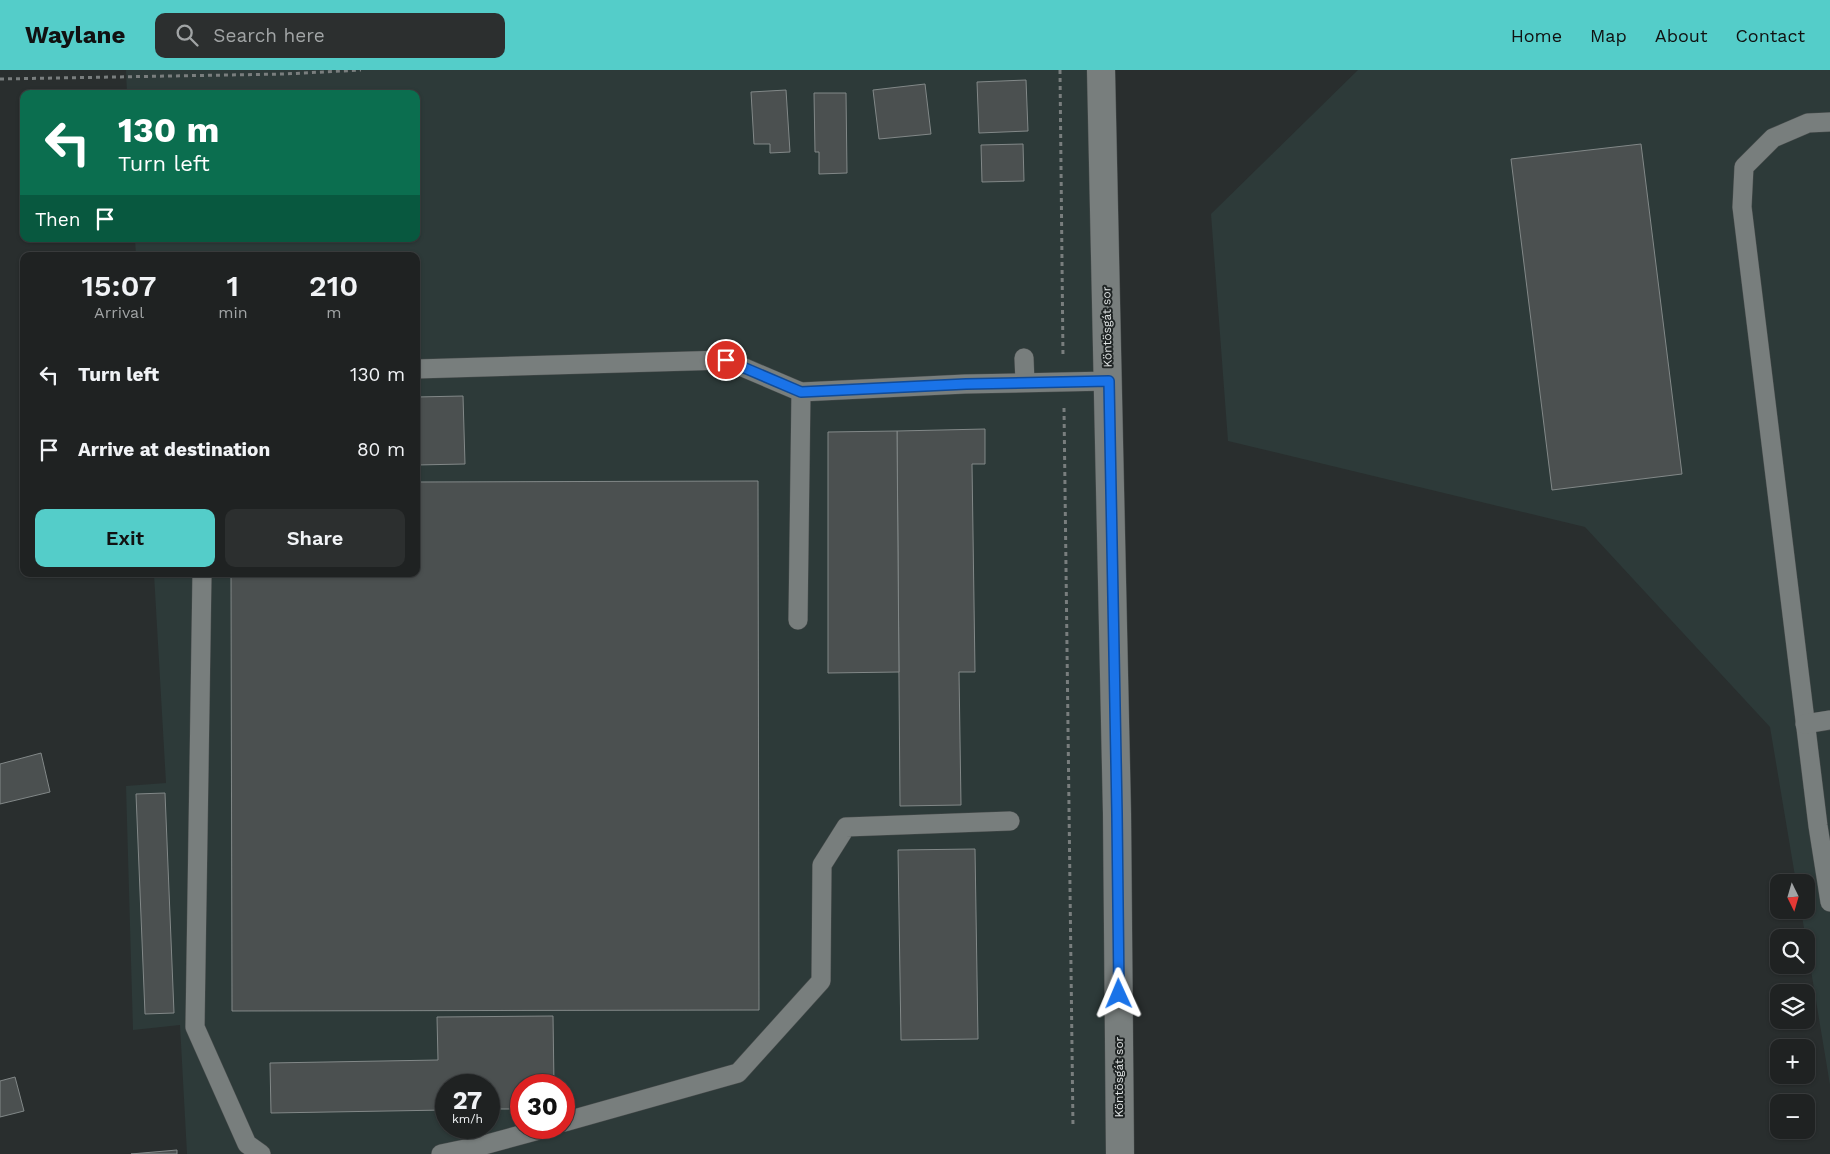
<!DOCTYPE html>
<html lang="en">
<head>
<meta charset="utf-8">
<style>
	body { margin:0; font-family:"Work Sans",sans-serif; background:#2c2f2f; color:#f1f3f6; height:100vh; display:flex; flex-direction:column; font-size:19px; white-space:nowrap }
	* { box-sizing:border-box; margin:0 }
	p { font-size:16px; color:#a1a4a5 }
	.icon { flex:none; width:28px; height:28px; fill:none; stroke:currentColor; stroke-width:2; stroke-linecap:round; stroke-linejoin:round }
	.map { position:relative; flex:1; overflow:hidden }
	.side { position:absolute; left:20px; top:182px; width:400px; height:325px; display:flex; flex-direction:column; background:#1f2222; border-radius:10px; box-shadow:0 1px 4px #0004,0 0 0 1px #3c3f40 }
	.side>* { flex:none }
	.hud { position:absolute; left:20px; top:20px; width:400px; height:152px; border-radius:10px; box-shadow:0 1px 4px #0004,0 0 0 1px #3c3f40; background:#0b6e4f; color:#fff; overflow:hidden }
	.needle { width:32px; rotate:175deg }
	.controls { position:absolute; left:1770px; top:804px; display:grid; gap:10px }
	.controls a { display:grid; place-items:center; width:45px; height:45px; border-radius:10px; background:#1f2222; box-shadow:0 1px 4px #0004,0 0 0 1px #3c3f40; font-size:25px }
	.speed { position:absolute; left:435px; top:1004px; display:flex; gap:10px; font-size:25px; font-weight:700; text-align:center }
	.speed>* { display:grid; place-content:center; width:65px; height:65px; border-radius:50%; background:#1f2222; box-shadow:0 1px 4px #0004,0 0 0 1px #3c3f40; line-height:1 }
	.speed small { font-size:12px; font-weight:400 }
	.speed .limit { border:8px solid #d22; background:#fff; color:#111 }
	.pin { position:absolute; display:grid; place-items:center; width:42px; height:42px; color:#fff; margin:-21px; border:2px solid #fff; border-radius:50%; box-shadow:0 1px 5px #0007 }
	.me { position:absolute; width:55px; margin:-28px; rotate:359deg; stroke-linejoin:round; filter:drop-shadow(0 0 4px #0008) }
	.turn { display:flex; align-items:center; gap:18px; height:105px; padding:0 15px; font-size:22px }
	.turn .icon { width:65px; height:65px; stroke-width:2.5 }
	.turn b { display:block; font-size:35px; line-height:42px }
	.then { display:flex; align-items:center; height:48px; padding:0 15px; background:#0003; gap:10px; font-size:19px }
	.eta { display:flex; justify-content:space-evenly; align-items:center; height:85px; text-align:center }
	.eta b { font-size:30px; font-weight:600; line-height:35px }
	.primary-button { display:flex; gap:10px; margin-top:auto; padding:10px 15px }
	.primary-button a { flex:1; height:58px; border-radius:10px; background:#54cdc9; color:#111; font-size:20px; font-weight:600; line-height:58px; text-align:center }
	.primary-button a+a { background:#2c2f2f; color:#f1f3f6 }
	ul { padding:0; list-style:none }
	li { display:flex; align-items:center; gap:15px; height:75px; padding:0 15px }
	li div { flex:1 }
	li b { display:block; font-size:19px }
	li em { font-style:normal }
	header { display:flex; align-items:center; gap:30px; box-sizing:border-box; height:70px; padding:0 25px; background:#54cdc9; color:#111 }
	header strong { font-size:24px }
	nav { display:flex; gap:28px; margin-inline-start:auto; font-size:18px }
	.search { width:350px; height:45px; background:#2c2f2f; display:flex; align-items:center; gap:12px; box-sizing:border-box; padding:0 18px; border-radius:10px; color:#a1a4a5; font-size:19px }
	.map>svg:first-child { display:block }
	.built { fill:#2d3a39; fill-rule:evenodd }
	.building { fill:#4b5050; stroke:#828888 }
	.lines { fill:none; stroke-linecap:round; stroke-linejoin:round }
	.lane-casing { stroke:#474c4c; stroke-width:20 }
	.street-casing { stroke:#474c4c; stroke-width:29 }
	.path { stroke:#797e7e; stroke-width:3; stroke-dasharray:4 4; stroke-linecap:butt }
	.lane { stroke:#787e7d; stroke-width:19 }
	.street { stroke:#787e7d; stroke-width:28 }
	.route-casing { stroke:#114b97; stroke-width:12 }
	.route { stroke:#1a73e8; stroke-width:9 }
	.labels { text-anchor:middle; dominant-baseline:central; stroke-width:4; stroke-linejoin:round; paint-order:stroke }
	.street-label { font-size:12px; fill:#e1e5e5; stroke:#1f2424 }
</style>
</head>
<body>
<header>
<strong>Waylane</strong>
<div class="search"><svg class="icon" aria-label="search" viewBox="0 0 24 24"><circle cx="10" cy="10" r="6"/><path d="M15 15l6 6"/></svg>Search here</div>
<nav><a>Home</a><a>Map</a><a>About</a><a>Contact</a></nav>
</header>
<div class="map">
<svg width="1830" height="1084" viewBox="0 0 1830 1084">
	<rect width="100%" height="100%" fill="#292e2e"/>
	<g class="built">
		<path d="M126,0H1093L1111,1084H187L180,955L133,960L126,716L166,713L154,504H416V186H136L135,169H416V24H127ZM446,1015H489V1058H446ZM521,1015H564V1058H521Z"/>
		<path d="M1358,0H1830V1015L1801,840H1806V812H1796L1770,657L1585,457L1228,371L1211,144Z"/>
	</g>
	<g class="building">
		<path d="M1026,10L1028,61L979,63L977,12Z"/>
		<path d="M925,14L931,64L879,69L873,20Z"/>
		<path d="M786,20L790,82L770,83V74H754L751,22Z"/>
		<path d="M814,23H846L847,103L819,104V82H815Z"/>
		<path d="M1023,74L1024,111L982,112L981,75Z"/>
		<path d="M1641,74L1682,404L1552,420L1511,89Z"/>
		<path d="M463,326L465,394L416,395V327Z"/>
		<path d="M985,359V394H972L975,602H959L961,735L900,736L897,361Z"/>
		<path d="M897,361L899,602L828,603V362Z"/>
		<path d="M758,411L759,940L232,941L231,504H416V412Z"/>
		<path d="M41,683L50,722L0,734V694Z"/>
		<path d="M165,723L174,943L145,944L136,724Z"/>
		<path d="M975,779L978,969L901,970L898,780Z"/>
		<path d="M553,946L554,1015H521V1039H489V1015H446V1040L271,1043L270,993L438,990L437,947Z"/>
		<path d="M15,1007L24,1041L0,1047V1011Z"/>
		<path d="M177,1080V1084H131Z"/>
	</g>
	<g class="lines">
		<g class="lane-casing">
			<g id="lane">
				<path d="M1830,52L1808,53L1773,68L1744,97L1742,137L1818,756L1830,832"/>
				<path d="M1024,288L1025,312"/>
				<path d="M416,299L726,290L801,322L965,314L1109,311"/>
				<path d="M202,504L195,957L247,1074L261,1084"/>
				<path d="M798,550L801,322"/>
				<path d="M1805,654L1830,650"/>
				<path d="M564,1052L738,1003L821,911L822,795L846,757L1010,751"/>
				<path d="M441,1084L484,1075L546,1058"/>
			</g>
		</g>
		<g class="street-casing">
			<path id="street" d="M1101,0L1117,744L1120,1084"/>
		</g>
		<g class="path">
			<path d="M1060,0L1063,287"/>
			<path d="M0,9L284,4L361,0"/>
			<path d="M1064,338L1073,1057"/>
		</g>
		<use href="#lane" class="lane"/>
		<use href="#street" class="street"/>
	</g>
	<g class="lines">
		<g class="route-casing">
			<path id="route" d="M726,290L801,322L966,314L1109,311L1117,744L1119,924"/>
		</g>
		<use href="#route" class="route"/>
	</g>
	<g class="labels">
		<g class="street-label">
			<text transform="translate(1107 257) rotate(-91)">Köntösgát sor</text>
			<text transform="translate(1119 1007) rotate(-90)">Köntösgát sor</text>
		</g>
	</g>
</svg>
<div class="controls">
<a><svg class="needle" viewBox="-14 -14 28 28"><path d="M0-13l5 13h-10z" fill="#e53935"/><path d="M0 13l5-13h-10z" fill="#a1a4a5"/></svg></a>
<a><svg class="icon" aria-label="search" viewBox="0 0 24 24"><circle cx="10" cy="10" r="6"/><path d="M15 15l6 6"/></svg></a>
<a><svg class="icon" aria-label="layers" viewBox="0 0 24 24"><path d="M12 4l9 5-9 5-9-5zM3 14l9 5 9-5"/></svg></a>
<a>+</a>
<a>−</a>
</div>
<div class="speed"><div>27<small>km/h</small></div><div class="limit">30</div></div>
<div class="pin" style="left:726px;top:290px;background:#d93025"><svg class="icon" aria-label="arrive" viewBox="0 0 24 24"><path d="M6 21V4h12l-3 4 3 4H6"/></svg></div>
<svg class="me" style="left:1119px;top:924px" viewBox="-20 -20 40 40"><path d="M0-17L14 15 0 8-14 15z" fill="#1a73e8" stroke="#fff" stroke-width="4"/></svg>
<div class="hud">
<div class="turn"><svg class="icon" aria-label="left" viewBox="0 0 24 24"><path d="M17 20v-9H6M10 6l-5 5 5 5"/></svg><div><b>130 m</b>Turn left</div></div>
<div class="then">Then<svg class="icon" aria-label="arrive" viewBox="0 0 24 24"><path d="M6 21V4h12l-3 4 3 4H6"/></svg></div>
</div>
<section class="side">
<div class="eta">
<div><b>15:07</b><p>Arrival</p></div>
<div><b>1</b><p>min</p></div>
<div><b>210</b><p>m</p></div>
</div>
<ul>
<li><svg class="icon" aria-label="left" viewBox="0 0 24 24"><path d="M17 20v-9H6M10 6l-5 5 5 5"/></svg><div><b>Turn left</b></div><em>130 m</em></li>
<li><svg class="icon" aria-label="arrive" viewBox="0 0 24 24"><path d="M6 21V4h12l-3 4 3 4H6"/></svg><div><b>Arrive at destination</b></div><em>80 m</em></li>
</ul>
<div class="primary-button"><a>Exit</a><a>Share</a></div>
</section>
</div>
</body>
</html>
